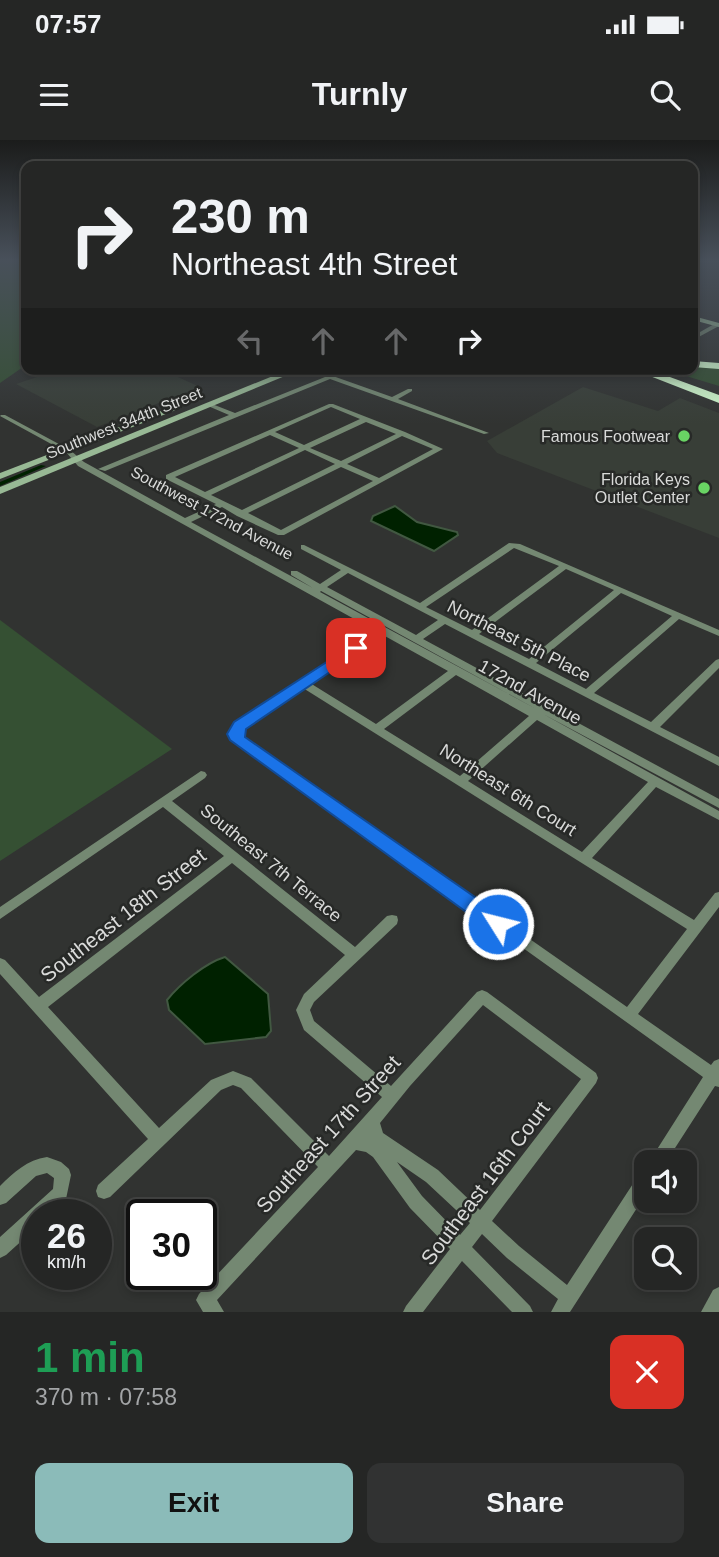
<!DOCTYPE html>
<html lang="en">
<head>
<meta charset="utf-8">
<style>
	body { margin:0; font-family:Arial,sans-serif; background:#313232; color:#f1f3f6; height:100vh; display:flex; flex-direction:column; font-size:26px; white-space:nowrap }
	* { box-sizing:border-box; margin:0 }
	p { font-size:23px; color:#a3a5a7 }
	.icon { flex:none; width:38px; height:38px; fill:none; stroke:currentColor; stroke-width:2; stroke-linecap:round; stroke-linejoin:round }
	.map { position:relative; height:1172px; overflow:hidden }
	.side { display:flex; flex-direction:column; background:#252625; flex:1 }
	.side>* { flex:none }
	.guide { position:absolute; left:21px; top:21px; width:677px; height:214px; border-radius:14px; box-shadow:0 4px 10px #0003,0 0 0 2px #424342; background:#252625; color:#f1f3f6; overflow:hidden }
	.tools { position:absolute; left:634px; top:1010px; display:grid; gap:14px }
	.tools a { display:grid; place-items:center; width:63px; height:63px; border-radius:14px; background:#252625; box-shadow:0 4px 10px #0003,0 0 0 2px #424342; font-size:35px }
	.speed { position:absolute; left:21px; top:1059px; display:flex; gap:14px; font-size:35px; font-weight:700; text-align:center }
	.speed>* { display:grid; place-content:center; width:91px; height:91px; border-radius:50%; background:#252625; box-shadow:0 4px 10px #0003,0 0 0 2px #424342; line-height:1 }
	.speed small { font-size:18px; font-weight:400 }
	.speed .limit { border:4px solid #111; border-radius:10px; background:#fff; color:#111 }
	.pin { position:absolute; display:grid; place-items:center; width:60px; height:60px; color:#fff; margin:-30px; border-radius:14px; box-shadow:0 4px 10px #0006 }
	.me { position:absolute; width:77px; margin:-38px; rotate:306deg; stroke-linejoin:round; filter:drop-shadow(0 0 5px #0008) }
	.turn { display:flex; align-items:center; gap:24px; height:147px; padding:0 35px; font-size:32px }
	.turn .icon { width:91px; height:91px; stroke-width:2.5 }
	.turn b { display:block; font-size:49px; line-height:60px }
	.lanes { display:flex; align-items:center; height:66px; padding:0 35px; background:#0003; justify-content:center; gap:35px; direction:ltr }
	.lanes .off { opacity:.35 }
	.round { display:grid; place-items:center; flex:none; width:74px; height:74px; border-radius:14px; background:#313232 }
	.overview { display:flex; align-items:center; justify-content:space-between; height:119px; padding:0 35px }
	h1 { font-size:42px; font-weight:700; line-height:52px; color:#1e9e55 }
	.primary-button { display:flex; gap:14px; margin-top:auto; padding:14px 35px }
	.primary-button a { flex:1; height:80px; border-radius:14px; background:#8bbbb9; color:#111; font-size:28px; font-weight:700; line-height:80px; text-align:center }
	.primary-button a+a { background:#313232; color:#f1f3f6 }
	.status { display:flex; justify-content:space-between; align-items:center; height:49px; padding:0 35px; background:#252625; direction:ltr }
	.status svg { height:19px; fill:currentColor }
	header { display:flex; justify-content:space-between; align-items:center; height:91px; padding:0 35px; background:#252625; font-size:32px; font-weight:700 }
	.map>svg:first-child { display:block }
	.built { fill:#383e37 }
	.green { fill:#355033 }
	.water { fill:#002100; stroke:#415841; stroke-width:2 }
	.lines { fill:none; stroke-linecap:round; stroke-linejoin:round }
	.canal { fill:#002100; fill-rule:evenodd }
	.street { fill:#748872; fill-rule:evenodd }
	.secondary { fill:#98b995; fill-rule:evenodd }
	.highway { fill:#d4fdd0; fill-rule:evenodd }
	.route { fill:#1a73e8; stroke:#114b97; stroke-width:2 }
	.poi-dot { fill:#69d464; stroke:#272927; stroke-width:2.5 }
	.labels { text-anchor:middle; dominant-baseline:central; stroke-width:5; stroke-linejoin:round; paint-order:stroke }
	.far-street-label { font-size:16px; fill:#d9dad9; stroke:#272927 }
	.far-poi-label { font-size:16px; fill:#d9dad9; stroke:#272927; text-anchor:end }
	.street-label { font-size:18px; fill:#d9dad9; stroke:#272927 }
	.near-street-label { font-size:21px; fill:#d9dad9; stroke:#272927 }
</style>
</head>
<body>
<div class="status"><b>07:57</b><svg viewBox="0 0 49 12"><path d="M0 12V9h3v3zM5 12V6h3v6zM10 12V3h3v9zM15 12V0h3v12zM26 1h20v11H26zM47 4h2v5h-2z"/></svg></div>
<header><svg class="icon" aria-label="menu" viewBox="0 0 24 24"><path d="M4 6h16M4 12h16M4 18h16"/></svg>Turnly<svg class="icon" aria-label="search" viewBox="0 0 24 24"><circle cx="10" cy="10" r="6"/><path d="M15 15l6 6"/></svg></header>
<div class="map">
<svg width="719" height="1172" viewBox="0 0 719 1172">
	<rect width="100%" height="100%" fill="#313331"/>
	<g class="built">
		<path d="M61,229H160L200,247L97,287L16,244Z"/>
		<path d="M583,247L658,271L680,258L719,273V398L497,313L487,301Z"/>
	</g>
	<g class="green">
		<path d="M0,120H26V225L0,243Z"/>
		<path d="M693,225L719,227V246L663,229H693Z"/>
		<path d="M0,480L172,609L0,721Z"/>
	</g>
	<g class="water">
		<path d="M395,366L417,382L457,392L458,395L434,411L371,381L373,376Z"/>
		<path d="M225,817L268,854L271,891L266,897L205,904L169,870L167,860C180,844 205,823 225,817Z"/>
	</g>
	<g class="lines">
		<path class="canal" d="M41,325L46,326L0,346V342Z"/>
		<g class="street">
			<path d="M716,183H719V186L693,200V196Z"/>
			<path d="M330,235L392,257L408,249H412V251L398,259L489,293L484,294L330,239L105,331L98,329L229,275L208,266V264H212L235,273Z"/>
			<path d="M329,264H333L405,292L443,309L284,395H278L237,376L222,367L191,382L313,448L291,435V431H297L320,444L341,430L301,409V405H304L420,463L509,403L520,404L719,490V496L679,479L594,553L651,582L716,520L719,519V528L660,587L719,617V626L445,484L423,499L719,659V668L543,574L719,671V680L656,647L592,718L694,780L715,753L719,752V767L638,874L711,925L714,921L719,919V947L715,946L666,1022H649L703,937L233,600L230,594L235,583L376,491L78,326L66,312L0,276L1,275H5L70,310L84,322L185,378L216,364L166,339V335ZM331,267L360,279L304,305L275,292ZM366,282L396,294L341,321L310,308ZM270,295L299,308L205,352L175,337ZM402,296L433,309L379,338L347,324ZM305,310L335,324L242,370L211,355ZM341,327L373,341L281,390L248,373ZM514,408L559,426L472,490L426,467ZM566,429L614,450L529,519L479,494ZM348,433L438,480L416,495L327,447ZM321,451L538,570L320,452ZM621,453L672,476L586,549L536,523ZM383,495L448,531L376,584L310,543ZM456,535L529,576L460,636L384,589ZM303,548L687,789L627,867L242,598L240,594L243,588ZM537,580L648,642L582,712L468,641Z"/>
			<path d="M201,631L205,632L207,635L205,638L172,661L355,807L387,776L392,775L397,776L398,780L397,784L314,862L310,870L314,881L391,946L477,852L482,850L487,852L596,933L598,938L596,943L492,1081L519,1106L567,1145L640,1033L646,1031V1054L570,1172H551L558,1159L507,1118L482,1094L472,1107L530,1166L533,1172H512L462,1121L423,1172H403L406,1166L450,1109L410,1068L373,1017L366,1012L356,1010L217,1160L224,1172H203L196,1160L199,1154L318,1027L241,948L233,945L221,950L110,1057L104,1059L98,1057L96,1051L98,1045L148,999L0,834V818L5,820L39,857L224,716L163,667L0,779V767ZM232,723L345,815L304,854L296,870L304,890L382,957L329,1016L251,938L233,931L211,940L159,988L48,867ZM483,865L581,939L480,1070L438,1030L383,993L380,983L410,946ZM397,1022L426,1042L470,1083L460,1095L422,1056Z"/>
			<path d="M47,1017L61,1022L69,1029L71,1035L66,1059L49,1074H37V1087L6,1115L0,1118V1097L53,1049L54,1038L47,1033L36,1036L6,1063L0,1065V1046C14,1032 27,1020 47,1017Z"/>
			<path d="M719,1147V1172H701L713,1150Z"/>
		</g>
		<g class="secondary">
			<path d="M693,176L719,183V187L693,180Z"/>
			<path d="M290,229H302L0,354V347Z"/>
			<path d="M174,266L181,268L0,339V333Z"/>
		</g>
		<g class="highway">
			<path d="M693,221L719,223V229L693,227Z"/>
			<path d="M632,229H648L719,255V263Z"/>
		</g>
	</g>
	<linearGradient id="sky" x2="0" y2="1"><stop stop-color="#1b1c1b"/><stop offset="0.42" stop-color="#48505a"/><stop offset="1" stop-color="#48505a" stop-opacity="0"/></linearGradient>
	<rect width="719" height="284" fill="url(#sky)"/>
	<path class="route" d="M356,503L361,505L364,508L361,511L246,589L245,597L505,778L508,784L505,790L498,792L491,790L230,600L227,594L234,582Z"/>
	<g class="poi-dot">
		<circle cx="684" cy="296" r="7"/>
		<circle cx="704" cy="348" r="7"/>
	</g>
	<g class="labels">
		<g class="far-street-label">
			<text transform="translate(124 283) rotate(-22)">Southwest 344th Street</text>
			<text transform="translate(212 373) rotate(28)">Southwest 172nd Avenue</text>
		</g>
		<g class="far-poi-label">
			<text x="670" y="296">Famous Footwear</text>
			<text x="690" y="339">Florida Keys<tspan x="690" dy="18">Outlet Center</tspan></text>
		</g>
		<g class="street-label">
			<text transform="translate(519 501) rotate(27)">Northeast 5th Place</text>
			<text transform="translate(530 552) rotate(29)">172nd Avenue</text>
			<text transform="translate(508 650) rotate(32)">Northeast 6th Court</text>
			<text transform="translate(271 723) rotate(39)">Southeast 7th Terrace</text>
		</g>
		<g class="near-street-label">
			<text transform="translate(123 775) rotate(-38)">Southeast 18th Street</text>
			<text transform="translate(328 994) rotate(-48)">Southeast 17th Street</text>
			<text transform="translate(485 1043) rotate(-53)">Southeast 16th Court</text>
		</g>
	</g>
</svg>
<div class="tools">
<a><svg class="icon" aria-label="sound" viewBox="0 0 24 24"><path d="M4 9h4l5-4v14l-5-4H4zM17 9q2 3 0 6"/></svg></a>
<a><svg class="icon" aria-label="search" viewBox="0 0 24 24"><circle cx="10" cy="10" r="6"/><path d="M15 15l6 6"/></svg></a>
</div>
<div class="speed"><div>26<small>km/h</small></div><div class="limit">30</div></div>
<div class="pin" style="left:356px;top:508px;background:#d93025"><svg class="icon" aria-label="arrive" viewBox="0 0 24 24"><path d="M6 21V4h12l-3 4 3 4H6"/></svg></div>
<svg class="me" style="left:498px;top:784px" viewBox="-20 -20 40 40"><circle r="17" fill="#1a73e8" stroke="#fff" stroke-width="3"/><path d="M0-11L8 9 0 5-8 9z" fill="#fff"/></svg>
<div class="guide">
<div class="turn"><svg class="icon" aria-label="right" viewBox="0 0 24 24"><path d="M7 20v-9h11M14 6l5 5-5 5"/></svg><div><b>230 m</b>Northeast 4th Street</div></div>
<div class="lanes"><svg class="icon off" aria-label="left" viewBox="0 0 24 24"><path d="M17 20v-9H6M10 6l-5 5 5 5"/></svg><svg class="icon off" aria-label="ahead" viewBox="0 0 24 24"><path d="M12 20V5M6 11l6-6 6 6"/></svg><svg class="icon off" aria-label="ahead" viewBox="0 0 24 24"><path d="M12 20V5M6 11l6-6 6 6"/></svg><svg class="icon" aria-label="right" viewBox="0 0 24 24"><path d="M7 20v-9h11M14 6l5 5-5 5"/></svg></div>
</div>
</div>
<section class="side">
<div class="overview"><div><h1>1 min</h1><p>370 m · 07:58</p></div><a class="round" style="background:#d93025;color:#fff"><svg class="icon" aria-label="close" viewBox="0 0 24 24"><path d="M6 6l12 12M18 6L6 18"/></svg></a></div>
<div class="primary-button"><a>Exit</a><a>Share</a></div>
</section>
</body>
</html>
